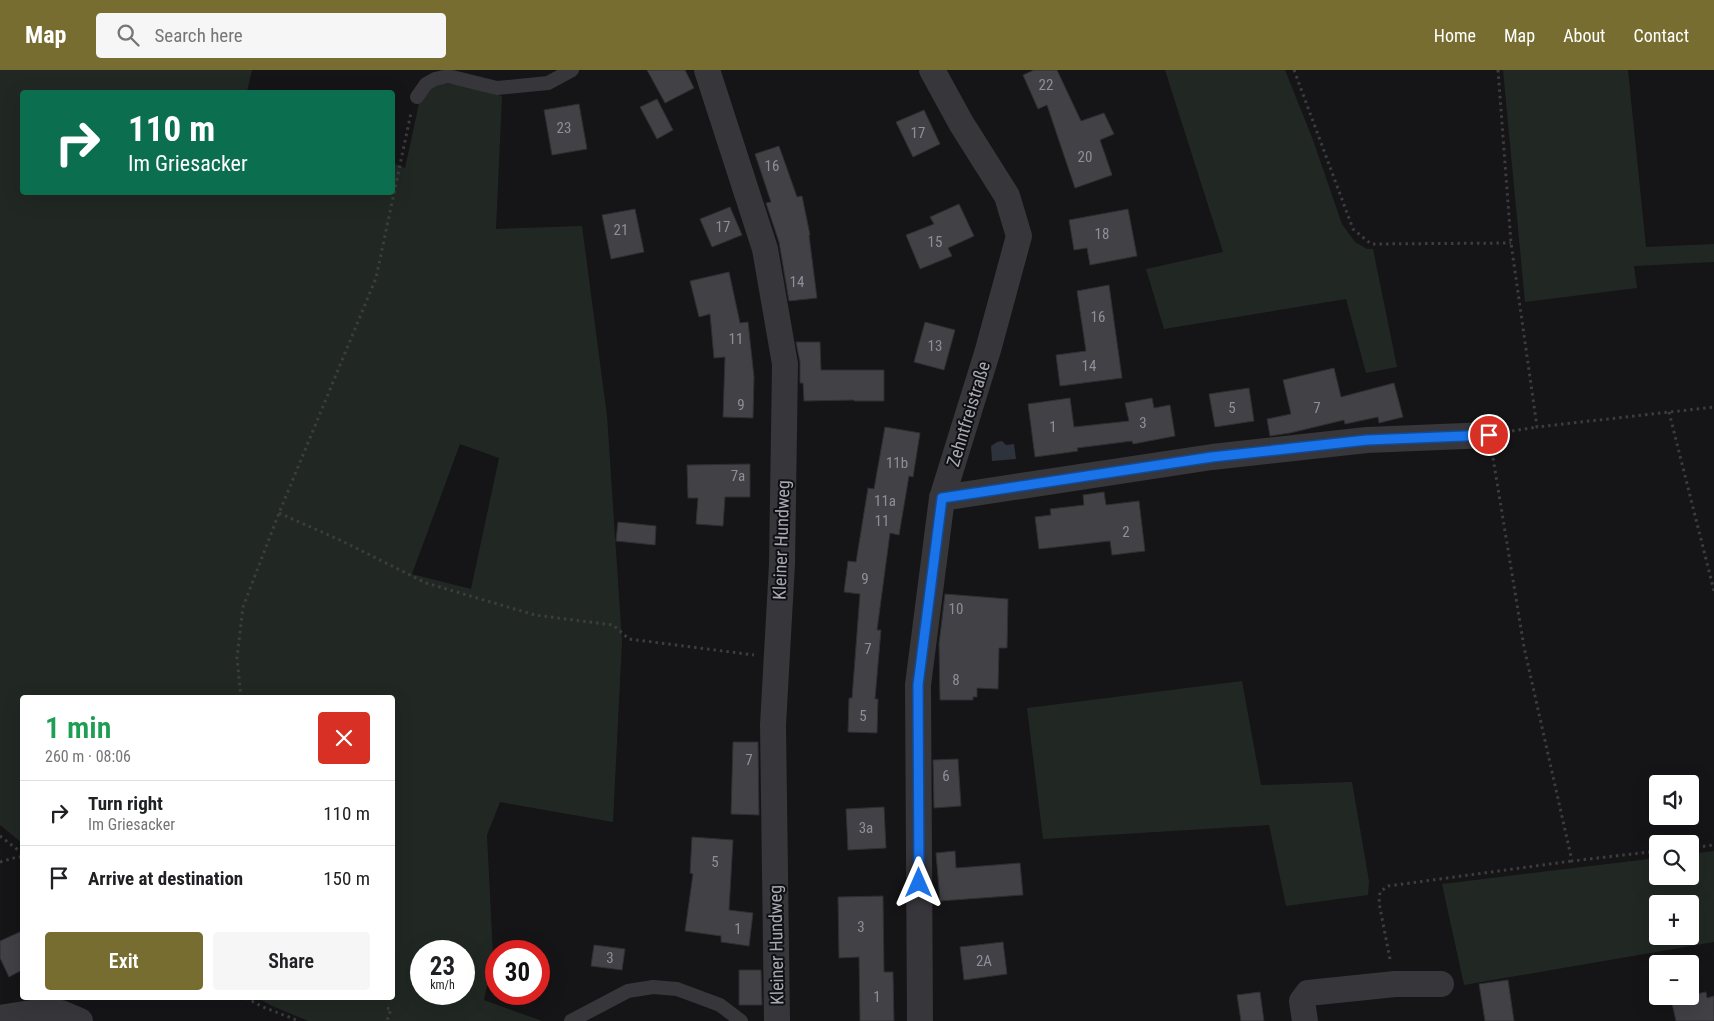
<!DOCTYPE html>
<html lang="en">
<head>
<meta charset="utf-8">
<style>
	body { margin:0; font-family:"Roboto Condensed",sans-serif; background:#f6f6f6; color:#202124; height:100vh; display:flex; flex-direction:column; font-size:19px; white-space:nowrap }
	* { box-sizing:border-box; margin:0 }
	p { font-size:16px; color:#757577 }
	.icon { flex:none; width:28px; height:28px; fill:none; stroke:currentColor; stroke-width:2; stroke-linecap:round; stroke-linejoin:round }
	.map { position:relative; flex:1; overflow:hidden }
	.drawer { position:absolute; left:20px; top:625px; width:375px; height:305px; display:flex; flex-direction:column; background:#fff; border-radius:5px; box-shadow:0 5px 20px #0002 }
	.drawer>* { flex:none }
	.top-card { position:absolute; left:20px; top:20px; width:375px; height:105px; border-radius:5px; box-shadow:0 5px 20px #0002; background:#0b6e4f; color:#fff; overflow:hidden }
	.fabs { position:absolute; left:1649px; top:705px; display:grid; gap:10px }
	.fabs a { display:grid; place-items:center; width:50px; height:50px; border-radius:5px; background:#fff; box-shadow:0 5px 20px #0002; font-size:25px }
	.speed { position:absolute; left:410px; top:870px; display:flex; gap:10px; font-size:25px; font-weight:700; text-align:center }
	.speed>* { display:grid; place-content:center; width:65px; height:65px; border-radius:50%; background:#fff; box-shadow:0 5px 20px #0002; line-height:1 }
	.speed small { font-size:12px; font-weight:400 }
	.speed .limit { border:8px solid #d22; background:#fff; color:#111 }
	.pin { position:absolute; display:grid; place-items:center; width:42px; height:42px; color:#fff; margin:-21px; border:2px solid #fff; border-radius:50%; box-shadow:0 1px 5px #0007 }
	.me { position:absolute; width:55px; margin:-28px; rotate:0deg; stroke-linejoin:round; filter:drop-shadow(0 0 4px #0008) }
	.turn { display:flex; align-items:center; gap:18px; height:105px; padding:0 25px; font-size:22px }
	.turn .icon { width:65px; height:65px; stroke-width:2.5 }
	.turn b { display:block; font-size:35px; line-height:42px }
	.round { display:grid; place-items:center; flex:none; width:52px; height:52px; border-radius:5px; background:#f6f6f6 }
	.head { display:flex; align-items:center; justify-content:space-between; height:85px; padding:0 25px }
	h1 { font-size:30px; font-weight:600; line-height:38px; color:#1e9e55 }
	.cta { display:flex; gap:10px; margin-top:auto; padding:10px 25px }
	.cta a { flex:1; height:58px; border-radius:5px; background:#776d31; color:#fff; font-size:20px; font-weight:600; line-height:58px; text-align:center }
	.cta a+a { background:#f6f6f6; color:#202124 }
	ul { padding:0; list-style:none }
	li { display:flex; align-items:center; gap:15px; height:65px; padding:0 25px; border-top:1px solid #e0e0e0 }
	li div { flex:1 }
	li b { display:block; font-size:19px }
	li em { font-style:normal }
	header { display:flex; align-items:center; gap:30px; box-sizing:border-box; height:70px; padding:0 25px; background:#776d31; color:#fff }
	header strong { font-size:24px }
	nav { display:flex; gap:28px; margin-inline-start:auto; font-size:18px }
	.search { width:350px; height:45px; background:#f6f6f6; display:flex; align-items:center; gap:12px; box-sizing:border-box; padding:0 18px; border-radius:5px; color:#757577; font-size:19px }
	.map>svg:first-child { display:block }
	.green { fill:#212823; fill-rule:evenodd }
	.water { fill:#2e323b }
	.building { fill:#414146; stroke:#2f2f32 }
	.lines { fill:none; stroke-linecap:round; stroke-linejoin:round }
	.path { stroke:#3c3c41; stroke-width:3; stroke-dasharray:2.5 4; stroke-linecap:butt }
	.service { stroke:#36363b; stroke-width:14 }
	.minor { stroke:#36363b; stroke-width:26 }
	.route-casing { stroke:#114b97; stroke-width:12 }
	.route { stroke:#1a73e8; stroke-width:9 }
	.labels { text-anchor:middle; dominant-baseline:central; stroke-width:4; stroke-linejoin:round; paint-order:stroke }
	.number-label { font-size:15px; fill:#8e8f99 }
	.street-label { font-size:18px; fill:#a7a9b5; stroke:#100f11 }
</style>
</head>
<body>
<header>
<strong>Map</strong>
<div class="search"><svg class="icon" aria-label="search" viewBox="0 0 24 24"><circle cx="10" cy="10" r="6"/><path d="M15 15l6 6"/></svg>Search here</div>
<nav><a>Home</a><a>Map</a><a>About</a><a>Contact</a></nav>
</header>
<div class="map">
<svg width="1714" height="951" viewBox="0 0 1714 951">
	<rect width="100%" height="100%" fill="#151416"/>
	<g class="green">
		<path d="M0,0H252L247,22H22V122H392L393,93L405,98L420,29L432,14C456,11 479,20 502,26L496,159L582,156L607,346L622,571L613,752L500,732L487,765L493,886L484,930L542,951H308L272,936L258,928H392V628H22V773L0,755ZM460,374L499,388L471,519L412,504ZM421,881H464V924H421Z"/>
		<path d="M1165,0H1285L1313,70L1342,154L1355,172L1367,179H1373L1397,297L1366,303L1346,229L1164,259L1146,199L1223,182Z"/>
		<path d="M1503,0H1628L1646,177L1714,174V192L1634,196L1637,218L1525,232Z"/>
		<path d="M1242,611L1261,715L1352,712L1369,811L1368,825L1286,836L1269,755L1043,769L1027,638Z"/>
		<path d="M1714,781V872L1464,915L1442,814L1657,788L1658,806H1690V784ZM1658,834H1690V866H1658Z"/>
	</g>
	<path class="water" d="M1002,371L1006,375L1014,374L1016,389L992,391L991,376L997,372Z"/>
	<g class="building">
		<path d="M647,0H685L694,18L665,33Z"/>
		<path d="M1034,0H1057L1081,51L1104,43L1114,64L1100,70L1112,105L1075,118L1047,35L1038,39L1023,5Z"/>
		<path d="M657,29L673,60L657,69L640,37Z"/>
		<path d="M579,34L587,79L552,85L544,40Z"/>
		<path d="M924,40L940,74L913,87L896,52Z"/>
		<path d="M779,76L797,127L802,126L810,165H809L817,228L789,231L779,172L766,133L771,132L755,84Z"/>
		<path d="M959,134L974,166L948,178L952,186L920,199L906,165L934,154L930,147Z"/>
		<path d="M730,137L742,165L712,177L700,149Z"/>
		<path d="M635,139L644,182L611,189L602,145Z"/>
		<path d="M1128,139L1137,186L1090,195L1087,178L1074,180L1069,150Z"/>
		<path d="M729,202L740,253L748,252L754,307L753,348L723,347L725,287L714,288L710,244L699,247L690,211Z"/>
		<path d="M1109,215L1122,308L1060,316L1056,285L1086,281L1077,221Z"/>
		<path d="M925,252L955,260L944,300L914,292Z"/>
		<path d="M796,272H820L821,300H884V331H854V330L804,331L803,313H800V292Z"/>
		<path d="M1334,298L1341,327L1394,313L1403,347L1379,353L1378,347L1345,354L1344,350L1290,363L1270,366L1267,349L1291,344L1283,310Z"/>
		<path d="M1249,318L1254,351L1215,357L1209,324Z"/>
		<path d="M1070,328L1074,357L1129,351L1125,333L1152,328L1154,338L1170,335L1175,366L1133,374L1132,371L1077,378L1078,381L1035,387L1028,334Z"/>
		<path d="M885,357L920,363L913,407L909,406L899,465L890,463L877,560H881L875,629H878L877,663L848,662L849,628H852L860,524L844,522L848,491L856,492L868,418L874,419Z"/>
		<path d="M750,394V427H725L723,456L696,454L698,428H688L687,395Z"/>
		<path d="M1104,422L1106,435L1139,431L1145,481L1112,485L1110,471L1039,479L1035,447L1051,445L1050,439L1084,435L1083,425Z"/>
		<path d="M618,452L656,456L655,475L616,471Z"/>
		<path d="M945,524L1008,529L1007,578H999L998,619L977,618V627H973V630H940L939,574Z"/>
		<path d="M733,672H758L759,745L731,744Z"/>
		<path d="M958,689L961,736L934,738L933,690Z"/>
		<path d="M884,737L886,778L848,780L846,739Z"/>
		<path d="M692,767L733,770L729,840L753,843L749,876L721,872V866L685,861L693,804L690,803Z"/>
		<path d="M955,781L956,798L1020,793L1023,825L940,831L936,783Z"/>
		<path d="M883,826L884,902H893L894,951H860L859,887L839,888L838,827Z"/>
		<path d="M22,861V900L9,907L0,888V871Z"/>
		<path d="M1003,872L1007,904L964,910L960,877Z"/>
		<path d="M594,875L625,879L622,900L591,896Z"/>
		<path d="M739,900H761L762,935H739Z"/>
		<path d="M1508,910L1514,951H1485L1479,914Z"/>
		<path d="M1260,922L1264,951H1241L1237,925Z"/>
		<path d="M1706,922L1707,928L1714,926V951H1676L1671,929Z"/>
	</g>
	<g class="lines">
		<g class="path">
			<path d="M1294,0L1353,159L1371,174L1511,173"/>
			<path d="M1498,0L1511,173L1537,357L1714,337"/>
			<path d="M1669,342L1714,521"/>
			<path d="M1512,361L1537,357"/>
			<path d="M1493,388L1524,577L1572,791L1658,781"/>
			<path d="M279,443L342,471L426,513L535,545L613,555L629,569L754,585"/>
			<path d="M241,628L237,588L243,537L279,443L376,208L411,43"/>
			<path d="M0,766L22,783"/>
			<path d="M1690,778L1714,775"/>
			<path d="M0,792L17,787H22"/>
			<path d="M1390,889L1379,833L1380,822L1388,816L1572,791"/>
			<path d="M246,928L263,937L299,951"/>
			<path d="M387,938L391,939L387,951"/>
		</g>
		<g class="service">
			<path d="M417,27L426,14L435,9L448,6L497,18L548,13L572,0"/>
			<path d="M571,951L628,921L653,917L677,919L720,935L741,951"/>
		</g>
		<g class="minor">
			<path d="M707,0L765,179L785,294L782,494L773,655L777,951"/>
			<path d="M942,428L1212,387L1367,370L1489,365"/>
			<path d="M0,948L31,943H61L80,951"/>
			<path d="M920,951L918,615L942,428L988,280L1019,166L1007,126L961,53L932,0"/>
			<path d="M1305,951L1302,931L1308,923L1395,914H1441"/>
		</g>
	</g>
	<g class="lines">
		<g class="route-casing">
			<path id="route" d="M919,813L918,615L942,428L1212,387L1367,370L1489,365"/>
		</g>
		<use href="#route" class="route"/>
	</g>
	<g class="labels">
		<g class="number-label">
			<text x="1046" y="15">22</text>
			<text x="564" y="58">23</text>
			<text x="918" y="63">17</text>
			<text x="1085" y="87">20</text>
			<text x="772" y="96">16</text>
			<text x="723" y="157">17</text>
			<text x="621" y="160">21</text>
			<text x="1102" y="164">18</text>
			<text x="935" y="172">15</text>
			<text x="797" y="212">14</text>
			<text x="1098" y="247">16</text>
			<text x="736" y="269">11</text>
			<text x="935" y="276">13</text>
			<text x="1089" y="296">14</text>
			<text x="741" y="335">9</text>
			<text x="1232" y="338">5</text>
			<text x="1317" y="338">7</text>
			<text x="1143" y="353">3</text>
			<text x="1053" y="357">1</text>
			<text x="897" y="393">11b</text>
			<text x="738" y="406">7a</text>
			<text x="885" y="431">11a</text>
			<text x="882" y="451">11</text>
			<text x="1126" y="462">2</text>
			<text x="865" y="509">9</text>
			<text x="956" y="539">10</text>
			<text x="868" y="579">7</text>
			<text x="956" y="610">8</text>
			<text x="863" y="646">5</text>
			<text x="749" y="690">7</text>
			<text x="946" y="706">6</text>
			<text x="866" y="758">3a</text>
			<text x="715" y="792">5</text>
			<text x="861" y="857">3</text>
			<text x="738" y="859">1</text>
			<text x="610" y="888">3</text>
			<text x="984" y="891">2A</text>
			<text x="877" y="927">1</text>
		</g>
		<g class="street-label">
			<text transform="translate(968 344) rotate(-73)">Zehntfreistraße</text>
			<text transform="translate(781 470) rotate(-88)">Kleiner Hundweg</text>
			<text transform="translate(776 875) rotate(-91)">Kleiner Hundweg</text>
		</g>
	</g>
</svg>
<div class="fabs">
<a><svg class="icon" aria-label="sound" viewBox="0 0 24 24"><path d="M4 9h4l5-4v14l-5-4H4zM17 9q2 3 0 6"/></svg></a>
<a><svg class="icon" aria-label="search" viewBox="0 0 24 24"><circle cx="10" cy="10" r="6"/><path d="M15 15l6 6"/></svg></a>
<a>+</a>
<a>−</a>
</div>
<div class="speed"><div>23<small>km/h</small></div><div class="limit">30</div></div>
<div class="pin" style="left:1489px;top:365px;background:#d93025"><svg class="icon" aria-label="arrive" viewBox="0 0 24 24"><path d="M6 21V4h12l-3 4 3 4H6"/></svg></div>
<svg class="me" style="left:919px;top:813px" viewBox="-20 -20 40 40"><path d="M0-17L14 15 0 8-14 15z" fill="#1a73e8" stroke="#fff" stroke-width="4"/></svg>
<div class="top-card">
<div class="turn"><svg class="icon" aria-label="right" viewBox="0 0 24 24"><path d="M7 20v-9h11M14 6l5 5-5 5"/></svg><div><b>110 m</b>Im Griesacker</div></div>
</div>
<section class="drawer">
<div class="head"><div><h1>1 min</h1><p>260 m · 08:06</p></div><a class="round" style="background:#d93025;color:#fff"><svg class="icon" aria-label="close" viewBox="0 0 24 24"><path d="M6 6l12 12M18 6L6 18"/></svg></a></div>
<ul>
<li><svg class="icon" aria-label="right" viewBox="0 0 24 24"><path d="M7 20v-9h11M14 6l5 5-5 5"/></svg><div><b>Turn right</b><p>Im Griesacker</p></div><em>110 m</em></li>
<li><svg class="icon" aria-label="arrive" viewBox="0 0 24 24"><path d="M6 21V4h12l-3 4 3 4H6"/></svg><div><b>Arrive at destination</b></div><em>150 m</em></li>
</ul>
<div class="cta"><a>Exit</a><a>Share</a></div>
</section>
</div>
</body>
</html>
